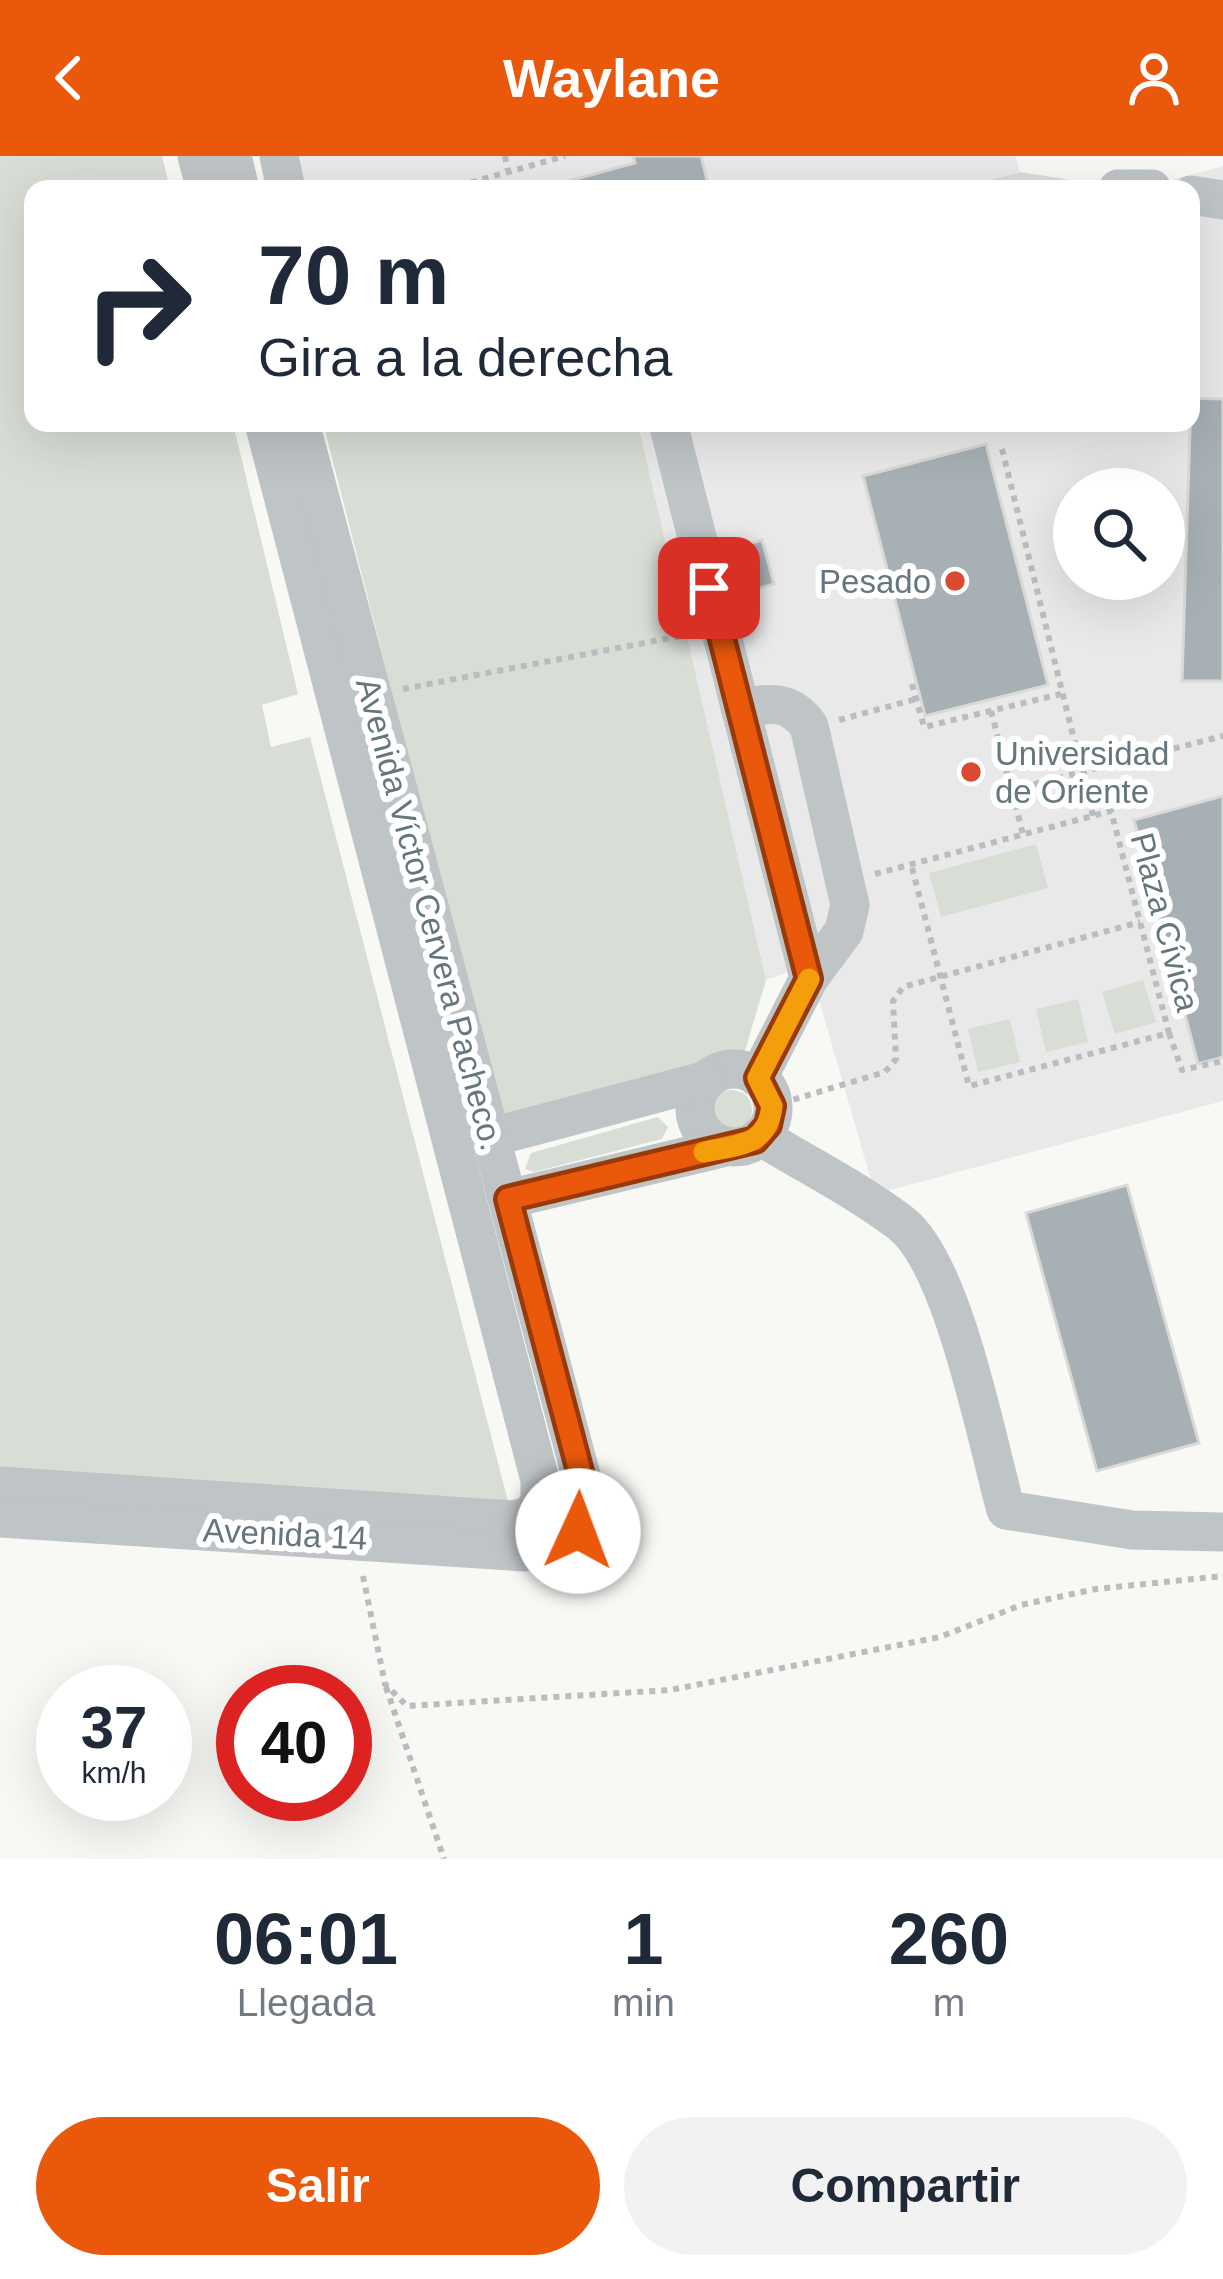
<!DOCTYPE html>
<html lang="es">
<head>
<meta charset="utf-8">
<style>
	body { margin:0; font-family:Helvetica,sans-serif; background:#f2f2f3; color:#1f2937; height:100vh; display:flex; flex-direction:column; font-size:45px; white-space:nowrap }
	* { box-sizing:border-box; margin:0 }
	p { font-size:39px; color:#747a83 }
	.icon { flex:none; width:66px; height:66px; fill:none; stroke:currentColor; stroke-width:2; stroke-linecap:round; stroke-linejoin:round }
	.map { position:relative; height:1703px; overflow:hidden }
	.side { display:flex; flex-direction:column; background:#fff; flex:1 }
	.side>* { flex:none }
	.top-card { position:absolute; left:24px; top:24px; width:1176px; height:252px; border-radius:24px; box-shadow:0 12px 48px #0002; background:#fff; color:#1f2937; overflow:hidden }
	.buttons { position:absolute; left:1053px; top:312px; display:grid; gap:24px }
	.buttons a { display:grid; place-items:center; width:132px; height:132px; border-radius:50%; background:#fff; box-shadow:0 12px 48px #0002; font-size:60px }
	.speed { position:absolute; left:36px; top:1509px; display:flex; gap:24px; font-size:60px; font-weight:700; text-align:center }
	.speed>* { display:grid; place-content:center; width:156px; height:156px; border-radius:50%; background:#fff; box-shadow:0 12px 48px #0002; line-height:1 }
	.speed small { font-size:30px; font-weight:400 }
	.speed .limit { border:18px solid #d22; background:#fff; color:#111 }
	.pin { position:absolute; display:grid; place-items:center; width:102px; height:102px; color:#fff; margin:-51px; border-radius:24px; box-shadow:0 6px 18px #0006 }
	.me { position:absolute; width:132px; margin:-66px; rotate:2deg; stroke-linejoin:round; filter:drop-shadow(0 0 9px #0008) }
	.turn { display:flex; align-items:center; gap:42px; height:252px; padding:0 36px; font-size:54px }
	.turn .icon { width:156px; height:156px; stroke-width:2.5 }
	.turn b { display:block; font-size:84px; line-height:102px }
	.eta { display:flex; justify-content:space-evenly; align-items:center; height:204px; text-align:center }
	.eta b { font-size:72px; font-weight:700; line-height:84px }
	.action { display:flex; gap:24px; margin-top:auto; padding:24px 36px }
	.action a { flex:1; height:138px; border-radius:72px; background:#ea580c; color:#fff; font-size:48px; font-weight:700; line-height:138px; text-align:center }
	.action a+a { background:#f2f2f3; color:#1f2937 }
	header { display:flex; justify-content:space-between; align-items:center; height:156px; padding:0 36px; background:#ea580c; color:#fff; font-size:54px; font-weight:700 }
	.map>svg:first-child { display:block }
	.built { fill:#e9e9e9; fill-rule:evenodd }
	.green { fill:#d8ddd5 }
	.building { fill:#a7b0b5; stroke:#dad9d8; stroke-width:3 }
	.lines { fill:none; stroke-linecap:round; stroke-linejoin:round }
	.path { stroke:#babdbf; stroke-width:6; stroke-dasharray:6 6; stroke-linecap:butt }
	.minor { stroke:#bfc4c7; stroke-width:39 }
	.route-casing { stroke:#983908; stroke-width:30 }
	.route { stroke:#ea580c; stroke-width:21 }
	.slow { stroke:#f59e0b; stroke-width:21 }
	.poi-dot { fill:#da4a33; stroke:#fff; stroke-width:4.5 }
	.labels { text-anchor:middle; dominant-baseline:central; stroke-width:12; stroke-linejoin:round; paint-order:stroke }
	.poi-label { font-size:33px; fill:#65767f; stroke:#fff; text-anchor:end }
	.street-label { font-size:33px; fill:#65767f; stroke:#fff }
</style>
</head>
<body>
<header><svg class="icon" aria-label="back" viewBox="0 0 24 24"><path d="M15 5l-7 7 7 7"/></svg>Waylane<svg class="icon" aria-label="person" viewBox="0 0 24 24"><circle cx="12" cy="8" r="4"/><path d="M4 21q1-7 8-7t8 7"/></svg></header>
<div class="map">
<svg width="1223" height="1703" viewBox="0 0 1223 1703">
	<rect width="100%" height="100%" fill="#f8f8f5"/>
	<g class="built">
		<path d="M288,0H1016L1020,16L954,33H296Z"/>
		<path d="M1223,10V945L875,1038L809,809L766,824L638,267H1191V33H1139ZM1074,333H1164V423H1074Z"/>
	</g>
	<g class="green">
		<path d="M0,0H162L170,33H33V267H233L298,538L262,549L271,591L310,581L509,1349L0,1335Z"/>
		<path d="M1020,16L1128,33H955Z"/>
		<path d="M323,267H638L766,824L741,908L505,977Z"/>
		<path d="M1036,688L1048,732L941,761L929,717Z"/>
		<path d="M1143,824L1156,866L1115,878L1102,836Z"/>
		<path d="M1078,843L1088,886L1046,896L1036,853Z"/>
		<path d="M1010,863L1020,906L978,916L968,873Z"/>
		<circle cx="732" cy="954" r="20"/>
		<path d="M658,961L668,971L662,983L534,1016L525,1013L531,997Z"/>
	</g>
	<g class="building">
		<path d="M633,0H701L709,33H539L635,7Z"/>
		<path d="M1191,242L1223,243V525H1182Z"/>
		<path d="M986,288L1048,529L925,560L863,320Z"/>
		<path d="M762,384L774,428L753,434L741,390Z"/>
		<path d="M1223,640V901L1198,908L1134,664Z"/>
		<path d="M1127,1029L1199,1287L1097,1315L1026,1057Z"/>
	</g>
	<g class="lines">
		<g class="path">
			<path d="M505,0L508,15"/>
			<path d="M448,33L565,0"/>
			<path d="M1002,293L1093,660"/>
			<path d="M912,528L924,571L1061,538"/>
			<path d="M403,533L691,478"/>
			<path d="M991,555L1023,678"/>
			<path d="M839,564L916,543"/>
			<path d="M1011,634L1223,580"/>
			<path d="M875,718L1111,655L1169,877L969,930L911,708"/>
			<path d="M1169,877L1182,914L1223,905"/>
			<path d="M782,947L885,916L896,903L893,845L903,831L1140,766"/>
			<path d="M363,1420L385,1528L407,1550L670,1534L940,1481L1021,1449L1096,1433L1223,1420"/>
			<path d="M386,1531L444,1703"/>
		</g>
		<g class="minor">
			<path d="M197,0L206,33"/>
			<path d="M232,0L240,33"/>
			<path d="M279,0L286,33"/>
			<path d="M1118,33H1152"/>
			<path d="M1191,39L1223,44"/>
			<path d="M264,267L540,1324V1346"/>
			<path d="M668,267L809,822"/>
			<path d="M740,552C771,547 789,543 809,570L850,749L844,775L809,822L758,922"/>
			<circle cx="734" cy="952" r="39"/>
			<path d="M760,980C807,1009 859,1035 902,1068C954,1110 987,1286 1006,1354L1132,1374L1223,1376"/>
			<path d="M492,981L707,924"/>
			<path d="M508,1043L730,990"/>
			<path d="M0,1330L512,1364L530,1360L540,1346"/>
			<path d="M0,1362L525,1396L567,1385L584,1356L583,1327L300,267"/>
		</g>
	</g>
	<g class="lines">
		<g class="route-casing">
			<path id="route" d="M578,1375L583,1327L508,1043L755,984L768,969L772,950L758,922L809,823L709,432"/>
		</g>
		<use href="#route" class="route"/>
		<path class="slow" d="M704,996C737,989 768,990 772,950L758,922L809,823"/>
	</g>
	<g class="poi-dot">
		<circle cx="955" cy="425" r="12"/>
		<circle cx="971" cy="616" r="12"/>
	</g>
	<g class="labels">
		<g class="poi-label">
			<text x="931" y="425">Pesado</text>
			<text x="995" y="597" text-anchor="start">Universidad<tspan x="995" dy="38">de Oriente</tspan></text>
		</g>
		<g class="street-label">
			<text transform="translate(430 758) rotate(75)">Avenida Víctor Cervera Pacheco.</text>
			<text transform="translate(1165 766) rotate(75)">Plaza Cívica</text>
			<text transform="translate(285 1378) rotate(3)">Avenida 14</text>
		</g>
	</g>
</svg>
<div class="buttons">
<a><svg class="icon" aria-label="search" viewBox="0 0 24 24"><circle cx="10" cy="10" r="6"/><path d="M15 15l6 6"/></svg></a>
</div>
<div class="speed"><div>37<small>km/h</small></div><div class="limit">40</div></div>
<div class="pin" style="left:709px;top:432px;background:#d93025"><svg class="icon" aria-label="arrive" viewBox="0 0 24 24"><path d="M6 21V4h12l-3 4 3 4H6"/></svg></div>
<svg class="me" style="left:578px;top:1375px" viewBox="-20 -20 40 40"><circle r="19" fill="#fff"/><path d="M0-13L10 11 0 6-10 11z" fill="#ea580c"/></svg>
<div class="top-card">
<div class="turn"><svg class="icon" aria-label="right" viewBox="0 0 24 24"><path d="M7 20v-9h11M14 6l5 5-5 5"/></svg><div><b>70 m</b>Gira a la derecha</div></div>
</div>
</div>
<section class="side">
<div class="eta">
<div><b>06:01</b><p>Llegada</p></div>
<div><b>1</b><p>min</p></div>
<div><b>260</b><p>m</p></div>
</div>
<div class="action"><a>Salir</a><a>Compartir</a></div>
</section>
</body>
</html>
